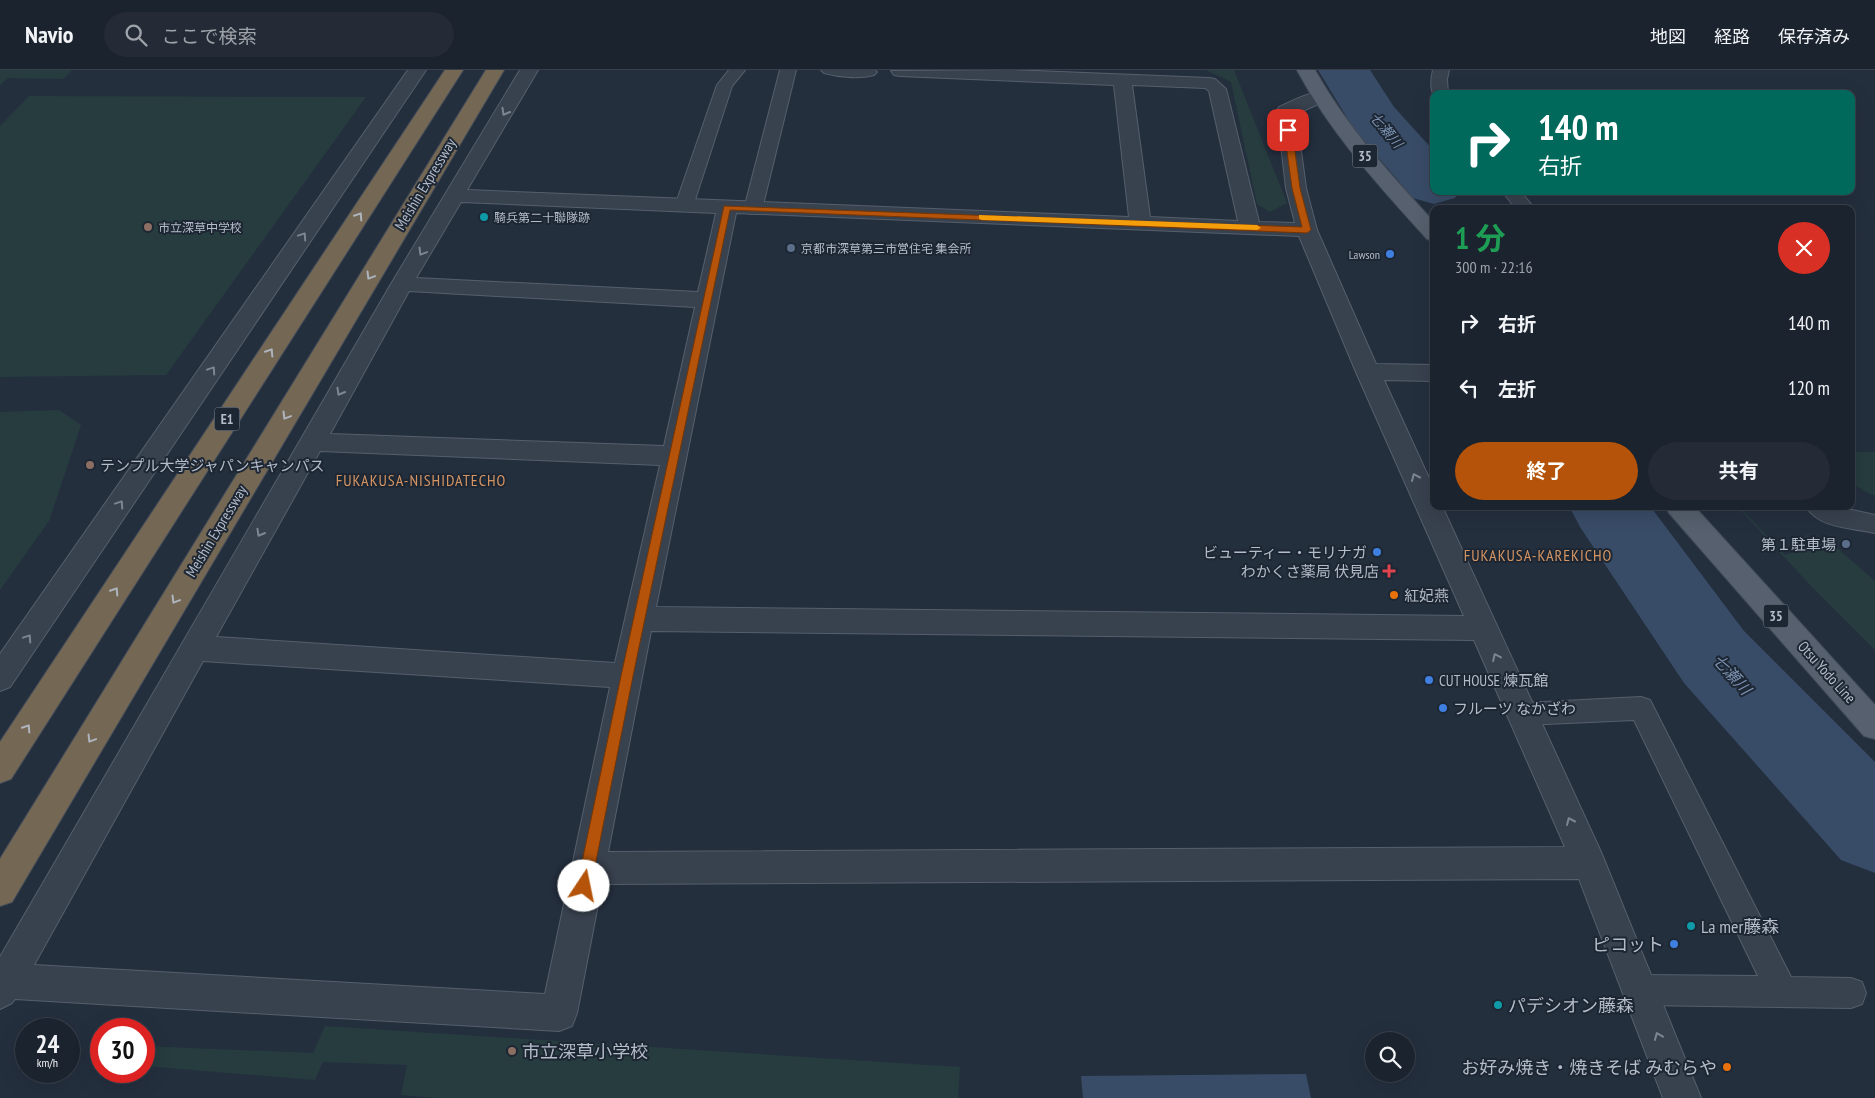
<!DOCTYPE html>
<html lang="ja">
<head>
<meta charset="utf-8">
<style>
	body { margin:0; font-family:"PT Sans Narrow","Noto Sans JP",sans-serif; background:#242b36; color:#f1f3f6; height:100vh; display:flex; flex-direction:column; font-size:19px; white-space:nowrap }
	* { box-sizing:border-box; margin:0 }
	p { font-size:16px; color:#a0a4aa }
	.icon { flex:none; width:28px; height:28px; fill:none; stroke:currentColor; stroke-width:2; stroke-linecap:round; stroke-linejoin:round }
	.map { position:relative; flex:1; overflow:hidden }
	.drawer { position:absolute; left:1430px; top:135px; width:425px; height:305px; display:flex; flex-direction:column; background:#1b232e; border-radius:10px; box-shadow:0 5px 20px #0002,0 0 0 1px #39404a }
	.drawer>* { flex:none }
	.top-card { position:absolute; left:1430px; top:20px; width:425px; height:105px; border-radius:10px; box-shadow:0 5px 20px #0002,0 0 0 1px #39404a; background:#00695c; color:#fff; overflow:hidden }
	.buttons { position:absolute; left:1365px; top:962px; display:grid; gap:10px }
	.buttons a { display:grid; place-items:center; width:50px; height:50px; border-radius:50%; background:#1b232e; box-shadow:0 5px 20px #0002,0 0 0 1px #39404a; font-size:25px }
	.speed { position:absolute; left:15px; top:948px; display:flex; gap:10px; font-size:25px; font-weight:700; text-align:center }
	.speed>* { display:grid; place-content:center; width:65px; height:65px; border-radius:50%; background:#1b232e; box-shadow:0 5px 20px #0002,0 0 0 1px #39404a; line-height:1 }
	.speed small { font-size:12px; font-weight:400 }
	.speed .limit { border:8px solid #d22; background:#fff; color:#111 }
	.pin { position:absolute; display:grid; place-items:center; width:42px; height:42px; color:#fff; margin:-21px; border-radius:10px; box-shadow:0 2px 8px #0006 }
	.me { position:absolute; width:55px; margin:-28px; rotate:11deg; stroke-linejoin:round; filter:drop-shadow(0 0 4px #0008) }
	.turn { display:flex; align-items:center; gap:18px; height:105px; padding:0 25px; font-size:22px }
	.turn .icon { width:65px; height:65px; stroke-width:2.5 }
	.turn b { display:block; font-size:35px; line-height:42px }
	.round { display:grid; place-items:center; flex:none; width:52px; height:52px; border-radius:26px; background:#242b36 }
	.headline { display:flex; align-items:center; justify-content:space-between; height:85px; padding:0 25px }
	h1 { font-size:30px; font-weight:700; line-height:38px; color:#1e9e55 }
	.cta { display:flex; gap:10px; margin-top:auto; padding:10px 25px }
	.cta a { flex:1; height:58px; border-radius:30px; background:#b45309; color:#fff; font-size:20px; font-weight:700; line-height:58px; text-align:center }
	.cta a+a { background:#242b36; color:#f1f3f6 }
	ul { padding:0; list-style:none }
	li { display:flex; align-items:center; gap:15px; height:65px; padding:0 25px }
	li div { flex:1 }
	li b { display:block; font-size:19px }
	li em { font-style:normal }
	header { display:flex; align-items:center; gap:30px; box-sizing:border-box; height:70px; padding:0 25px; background:#1b232e; border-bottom:1px solid #39404a }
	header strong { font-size:24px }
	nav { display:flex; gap:28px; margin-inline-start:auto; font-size:18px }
	.search { width:350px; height:45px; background:#242b36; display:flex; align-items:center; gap:12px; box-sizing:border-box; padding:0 18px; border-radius:28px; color:#a0a4aa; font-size:19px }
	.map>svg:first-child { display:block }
	.green { fill:#263c3f }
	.water { fill:#394c67 }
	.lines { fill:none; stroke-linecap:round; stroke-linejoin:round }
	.river { fill:#394c67; fill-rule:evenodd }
	.lane-casing { stroke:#565f6c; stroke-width:2 }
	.street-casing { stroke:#565f6c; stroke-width:2 }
	.primary-casing { stroke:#414a57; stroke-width:2 }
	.highway-casing { stroke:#434c59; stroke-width:2 }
	.lane { fill:#38414e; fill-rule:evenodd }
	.street { fill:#38414e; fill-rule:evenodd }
	.primary { fill:#56606e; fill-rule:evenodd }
	.highway { fill:#746855; fill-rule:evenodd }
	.oneway { stroke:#7c8592 }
	.oneway2 { stroke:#aeb4bd }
	.route { fill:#b45309; stroke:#753606 }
	.slow { fill:#f59e0b }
	.culture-dot { fill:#0f9aa8; stroke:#1d2633; stroke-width:2 }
	.education-dot { fill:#8d6e63; stroke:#1d2633; stroke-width:2 }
	.service-dot { fill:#5c6f8a; stroke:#1d2633; stroke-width:2 }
	.shop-dot { fill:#3f7fe0; stroke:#1d2633; stroke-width:2 }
	.health-dot { fill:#e0444e; stroke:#1d2633; stroke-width:2 }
	.food-dot { fill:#e8710a; stroke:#1d2633; stroke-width:2 }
	.labels { text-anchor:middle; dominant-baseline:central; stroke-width:4; stroke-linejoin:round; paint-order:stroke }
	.far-poi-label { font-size:12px; fill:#b4bcc9; stroke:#1d2633; text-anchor:start }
	.far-water-label { font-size:14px; font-style:italic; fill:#7c92b1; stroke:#1d2633 }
	.shield { fill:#1d2633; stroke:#878f9c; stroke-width:1 }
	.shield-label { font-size:14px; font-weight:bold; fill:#b4bcc9 }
	.street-label { font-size:15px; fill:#b4bcc9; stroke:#1d2633 }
	.poi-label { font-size:15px; fill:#b4bcc9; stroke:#1d2633; text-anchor:start }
	.neighbourhood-label { font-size:16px; letter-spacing:1px; fill:#d59563; stroke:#1d2633 }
	.water-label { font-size:16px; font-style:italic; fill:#7c92b1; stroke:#1d2633 }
	.near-poi-label { font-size:18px; fill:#b4bcc9; stroke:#1d2633; text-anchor:start }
</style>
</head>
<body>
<header>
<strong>Navio</strong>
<div class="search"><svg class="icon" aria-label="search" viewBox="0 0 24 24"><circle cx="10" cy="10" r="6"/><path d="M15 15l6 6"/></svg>ここで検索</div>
<nav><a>地図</a><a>経路</a><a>保存済み</a></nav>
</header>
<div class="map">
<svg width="1875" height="1028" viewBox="0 0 1875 1028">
	<rect width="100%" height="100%" fill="#242f3e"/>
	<g class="green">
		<path d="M0,0H72L63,9L8,8L0,15Z"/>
		<path d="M1206,0H1234L1287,133L1270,142L1257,134L1231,12Z"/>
		<path d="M29,26L366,27L166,305L0,307V56Z"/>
		<path d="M59,340L81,355L49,451L0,520V342Z"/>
		<path d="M1853,382H1875V426L1864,421L1851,412Z"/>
		<path d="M1737,436H1739L1785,485L1803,480V472L1806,465L1811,469H1827L1875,511V580L1810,515Z"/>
		<path d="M325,956L960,997L958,1028H437L401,1025L407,995L323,992L315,1010L144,996V976L313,983Z"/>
	</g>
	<path class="water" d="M1306,1004L1311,1028H1083L1081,1006Z"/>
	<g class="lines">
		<g class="river">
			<path d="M1318,0H1370L1394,37L1434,81V121H1460L1455,128L1434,134L1413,128L1354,59Z"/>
			<path d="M1569,436H1650L1744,561L1875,692V803L1841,790L1684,613L1580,457Z"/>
		</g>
		<g class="lane-casing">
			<g id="lane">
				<path d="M729,0H745L732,16L693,136L690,140L684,141L678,140L675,136L717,15Z"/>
				<path d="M780,0H796L762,139L759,143L753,144L747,143L744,139Z"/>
				<path d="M821,0H875L877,2L874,5C859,9 839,7 824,3Z"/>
				<path d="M1433,0H1449L1447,9L1448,24H1434V26C1430,18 1431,8 1433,0Z"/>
				<path d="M1502,121H1520L1535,139H1516Z"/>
				<path d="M1806,436H1834L1875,445V463C1853,458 1817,458 1806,436Z"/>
				<path d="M1641,627L1650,630L1791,907L1851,908L1862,912L1866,923L1862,934L1851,938L1639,935L1628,931L1624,920L1628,909L1639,905L1758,906L1634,650L1522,655L1513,652L1509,644L1513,636L1522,633Z"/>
			</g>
		</g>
		<g class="street-casing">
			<g id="street">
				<path d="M408,0H426L10,617L0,621V584Z"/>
				<path d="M520,0H538L467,120L1129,147L1114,15L900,6L894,5L891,1L1011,0L1209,8L1215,9L1226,19L1259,152L1295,153L1286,118L1277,41L1279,37C1293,31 1311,20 1325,23L1328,27L1325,31L1296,44L1306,118L1317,160L1376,294L1434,295V311L1384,310L1434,419V436H1442L1601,782L1701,1028H1663L1579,809L602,814L577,943L572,956L559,961L15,929L12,933L0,939V887L391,214ZM1132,15L1205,18L1209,21L1238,151L1150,147ZM461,132L716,143L698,222L416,208ZM736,143L1299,166L1356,302L1464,546L656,537ZM409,221L695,237L664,376L330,364ZM320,381L660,395L615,593L216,567ZM651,561L1474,570L1565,777L608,782ZM203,591L610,617L545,924L34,895Z"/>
			</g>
		</g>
		<g class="primary-casing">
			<g id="primary">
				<path d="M1297,0H1315C1347,57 1390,104 1434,152V171L1427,169C1379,116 1331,64 1297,0Z"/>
				<path d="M1665,436H1694L1875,635V669L1864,666L1669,443Z"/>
			</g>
		</g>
		<g class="highway-casing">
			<g id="highway">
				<path d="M445,0H463L11,709L0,713V672Z"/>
				<path d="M486,0H504L12,832L0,836V789Z"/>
			</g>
		</g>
		<use href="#lane" class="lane"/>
		<use href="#street" class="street"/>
		<use href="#primary" class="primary"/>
		<use href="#highway" class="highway"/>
	</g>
	<defs><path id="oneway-chevron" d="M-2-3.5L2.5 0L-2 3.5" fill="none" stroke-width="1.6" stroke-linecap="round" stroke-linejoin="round" transform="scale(1.25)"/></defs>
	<g class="oneway">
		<use href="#oneway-chevron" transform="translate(505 42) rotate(120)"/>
		<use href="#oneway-chevron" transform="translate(303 166) rotate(-56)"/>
		<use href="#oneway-chevron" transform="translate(422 182) rotate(121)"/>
		<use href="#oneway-chevron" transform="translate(212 300) rotate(-56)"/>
		<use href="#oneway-chevron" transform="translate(340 322) rotate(120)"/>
		<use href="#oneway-chevron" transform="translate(1415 407) rotate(-114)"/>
		<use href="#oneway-chevron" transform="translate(120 434) rotate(-56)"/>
		<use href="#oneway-chevron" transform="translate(260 463) rotate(120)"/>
		<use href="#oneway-chevron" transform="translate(28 568) rotate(-56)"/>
		<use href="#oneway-chevron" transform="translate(1496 587) rotate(-115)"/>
		<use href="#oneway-chevron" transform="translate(1570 751) rotate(-114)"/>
		<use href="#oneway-chevron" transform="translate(1658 966) rotate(-112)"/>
	</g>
	<g class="oneway2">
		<use href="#oneway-chevron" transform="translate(359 146) rotate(-57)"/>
		<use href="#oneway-chevron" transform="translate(370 206) rotate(121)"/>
		<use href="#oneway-chevron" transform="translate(270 282) rotate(-57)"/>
		<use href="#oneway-chevron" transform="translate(286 346) rotate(121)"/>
		<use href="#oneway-chevron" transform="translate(115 521) rotate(-57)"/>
		<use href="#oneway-chevron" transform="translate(175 530) rotate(121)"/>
		<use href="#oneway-chevron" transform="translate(27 658) rotate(-57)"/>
		<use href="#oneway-chevron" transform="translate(91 669) rotate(121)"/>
	</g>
	<path class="route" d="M1288,58L1292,60L1300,118L1311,160L1307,163L730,140L633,606L591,816L589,821L584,823L579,821L577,816L621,606L724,136L1302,157L1292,118L1284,60Z"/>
	<path class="slow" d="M979,145L1257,155L1261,158L1257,160L982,150L979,149Z"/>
	<g class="culture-dot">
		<circle cx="484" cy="147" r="5"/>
		<circle cx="1691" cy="856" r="5"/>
		<circle cx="1498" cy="935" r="5"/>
	</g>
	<g class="education-dot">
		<circle cx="148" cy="157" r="5"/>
		<circle cx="90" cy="395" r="5"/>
		<circle cx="512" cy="981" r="5"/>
	</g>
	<g class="service-dot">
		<circle cx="791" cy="178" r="5"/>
		<circle cx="1846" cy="474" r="5"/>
	</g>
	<g class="shop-dot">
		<circle cx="1390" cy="184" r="5"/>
		<circle cx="1377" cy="482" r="5"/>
		<circle cx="1429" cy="610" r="5"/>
		<circle cx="1443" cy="638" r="5"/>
		<circle cx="1674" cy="874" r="5"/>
	</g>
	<path class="health-dot" d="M1386.5 493.5h5v5h5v5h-5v5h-5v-5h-5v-5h5z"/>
	<g class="food-dot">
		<circle cx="1394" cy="525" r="5"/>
		<circle cx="1727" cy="997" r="5"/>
	</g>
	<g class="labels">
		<g class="far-poi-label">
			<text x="494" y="147">騎兵第二十聯隊跡</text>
			<text x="158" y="157">市立深草中学校</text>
			<text x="801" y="178">京都市深草第三市営住宅 集会所</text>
			<text x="1380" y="184" text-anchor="end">Lawson</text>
		</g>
		<g class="far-water-label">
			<text transform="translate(1386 60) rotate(50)">七瀬川</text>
		</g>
		<g class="shield">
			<rect x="1352.5" y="74.5" width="25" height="23" rx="4"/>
			<rect x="214.5" y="337.5" width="25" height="23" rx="4"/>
			<rect x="1763.5" y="534.5" width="25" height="23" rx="4"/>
		</g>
		<g class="shield-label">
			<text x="1365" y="86">35</text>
			<text x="227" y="349">E1</text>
			<text x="1776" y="546">35</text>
		</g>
		<g class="street-label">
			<text transform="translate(425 114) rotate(-59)">Meishin Expressway</text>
			<text transform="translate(216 461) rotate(-59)">Meishin Expressway</text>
			<text transform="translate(1827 602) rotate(48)">Otsu Yodo Line</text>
		</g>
		<g class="poi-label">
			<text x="100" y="395">テンプル大学ジャパンキャンパス</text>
			<text x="1836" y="474" text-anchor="end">第１駐車場</text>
			<text x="1367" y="482" text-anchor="end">ビューティー・モリナガ</text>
			<text x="1379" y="501" text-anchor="end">わかくさ薬局 伏見店</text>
			<text x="1404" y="525">紅妃燕</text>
			<text x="1439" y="610">CUT HOUSE 煉瓦館</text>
			<text x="1453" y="638">フルーツ なかざわ</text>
		</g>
		<g class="neighbourhood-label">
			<text x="421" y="410">FUKAKUSA-NISHIDATECHO</text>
			<text x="1538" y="485">FUKAKUSA-KAREKICHO</text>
		</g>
		<g class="water-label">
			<text transform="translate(1732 604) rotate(48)">七瀬川</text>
		</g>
		<g class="near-poi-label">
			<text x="1701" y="856">La mer藤森</text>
			<text x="1664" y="874" text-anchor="end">ピコット</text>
			<text x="1508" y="935">パデシオン藤森</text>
			<text x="522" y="981">市立深草小学校</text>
			<text x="1717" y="997" text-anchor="end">お好み焼き・焼きそば みむらや</text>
		</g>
	</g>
</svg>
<div class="buttons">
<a><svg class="icon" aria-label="search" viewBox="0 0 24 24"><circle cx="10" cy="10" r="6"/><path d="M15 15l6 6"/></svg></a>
</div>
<div class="speed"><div>24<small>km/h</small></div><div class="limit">30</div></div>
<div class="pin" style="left:1288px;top:60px;background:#d93025"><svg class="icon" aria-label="arrive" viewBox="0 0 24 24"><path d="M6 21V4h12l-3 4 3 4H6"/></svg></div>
<svg class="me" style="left:584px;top:816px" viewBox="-20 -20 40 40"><circle r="19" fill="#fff"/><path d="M0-13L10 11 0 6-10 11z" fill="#b45309"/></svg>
<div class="top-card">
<div class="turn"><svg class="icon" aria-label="right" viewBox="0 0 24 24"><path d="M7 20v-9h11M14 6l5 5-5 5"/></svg><div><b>140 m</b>右折</div></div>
</div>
<section class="drawer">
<div class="headline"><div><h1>1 分</h1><p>300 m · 22:16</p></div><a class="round" style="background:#d93025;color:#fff"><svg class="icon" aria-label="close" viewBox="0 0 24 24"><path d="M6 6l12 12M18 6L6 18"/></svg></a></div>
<ul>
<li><svg class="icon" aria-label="right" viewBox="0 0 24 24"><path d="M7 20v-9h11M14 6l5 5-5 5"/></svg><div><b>右折</b></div><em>140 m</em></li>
<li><svg class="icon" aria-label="left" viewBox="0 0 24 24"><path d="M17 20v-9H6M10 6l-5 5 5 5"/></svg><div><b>左折</b></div><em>120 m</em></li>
</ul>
<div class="cta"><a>終了</a><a>共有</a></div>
</section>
</div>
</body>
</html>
